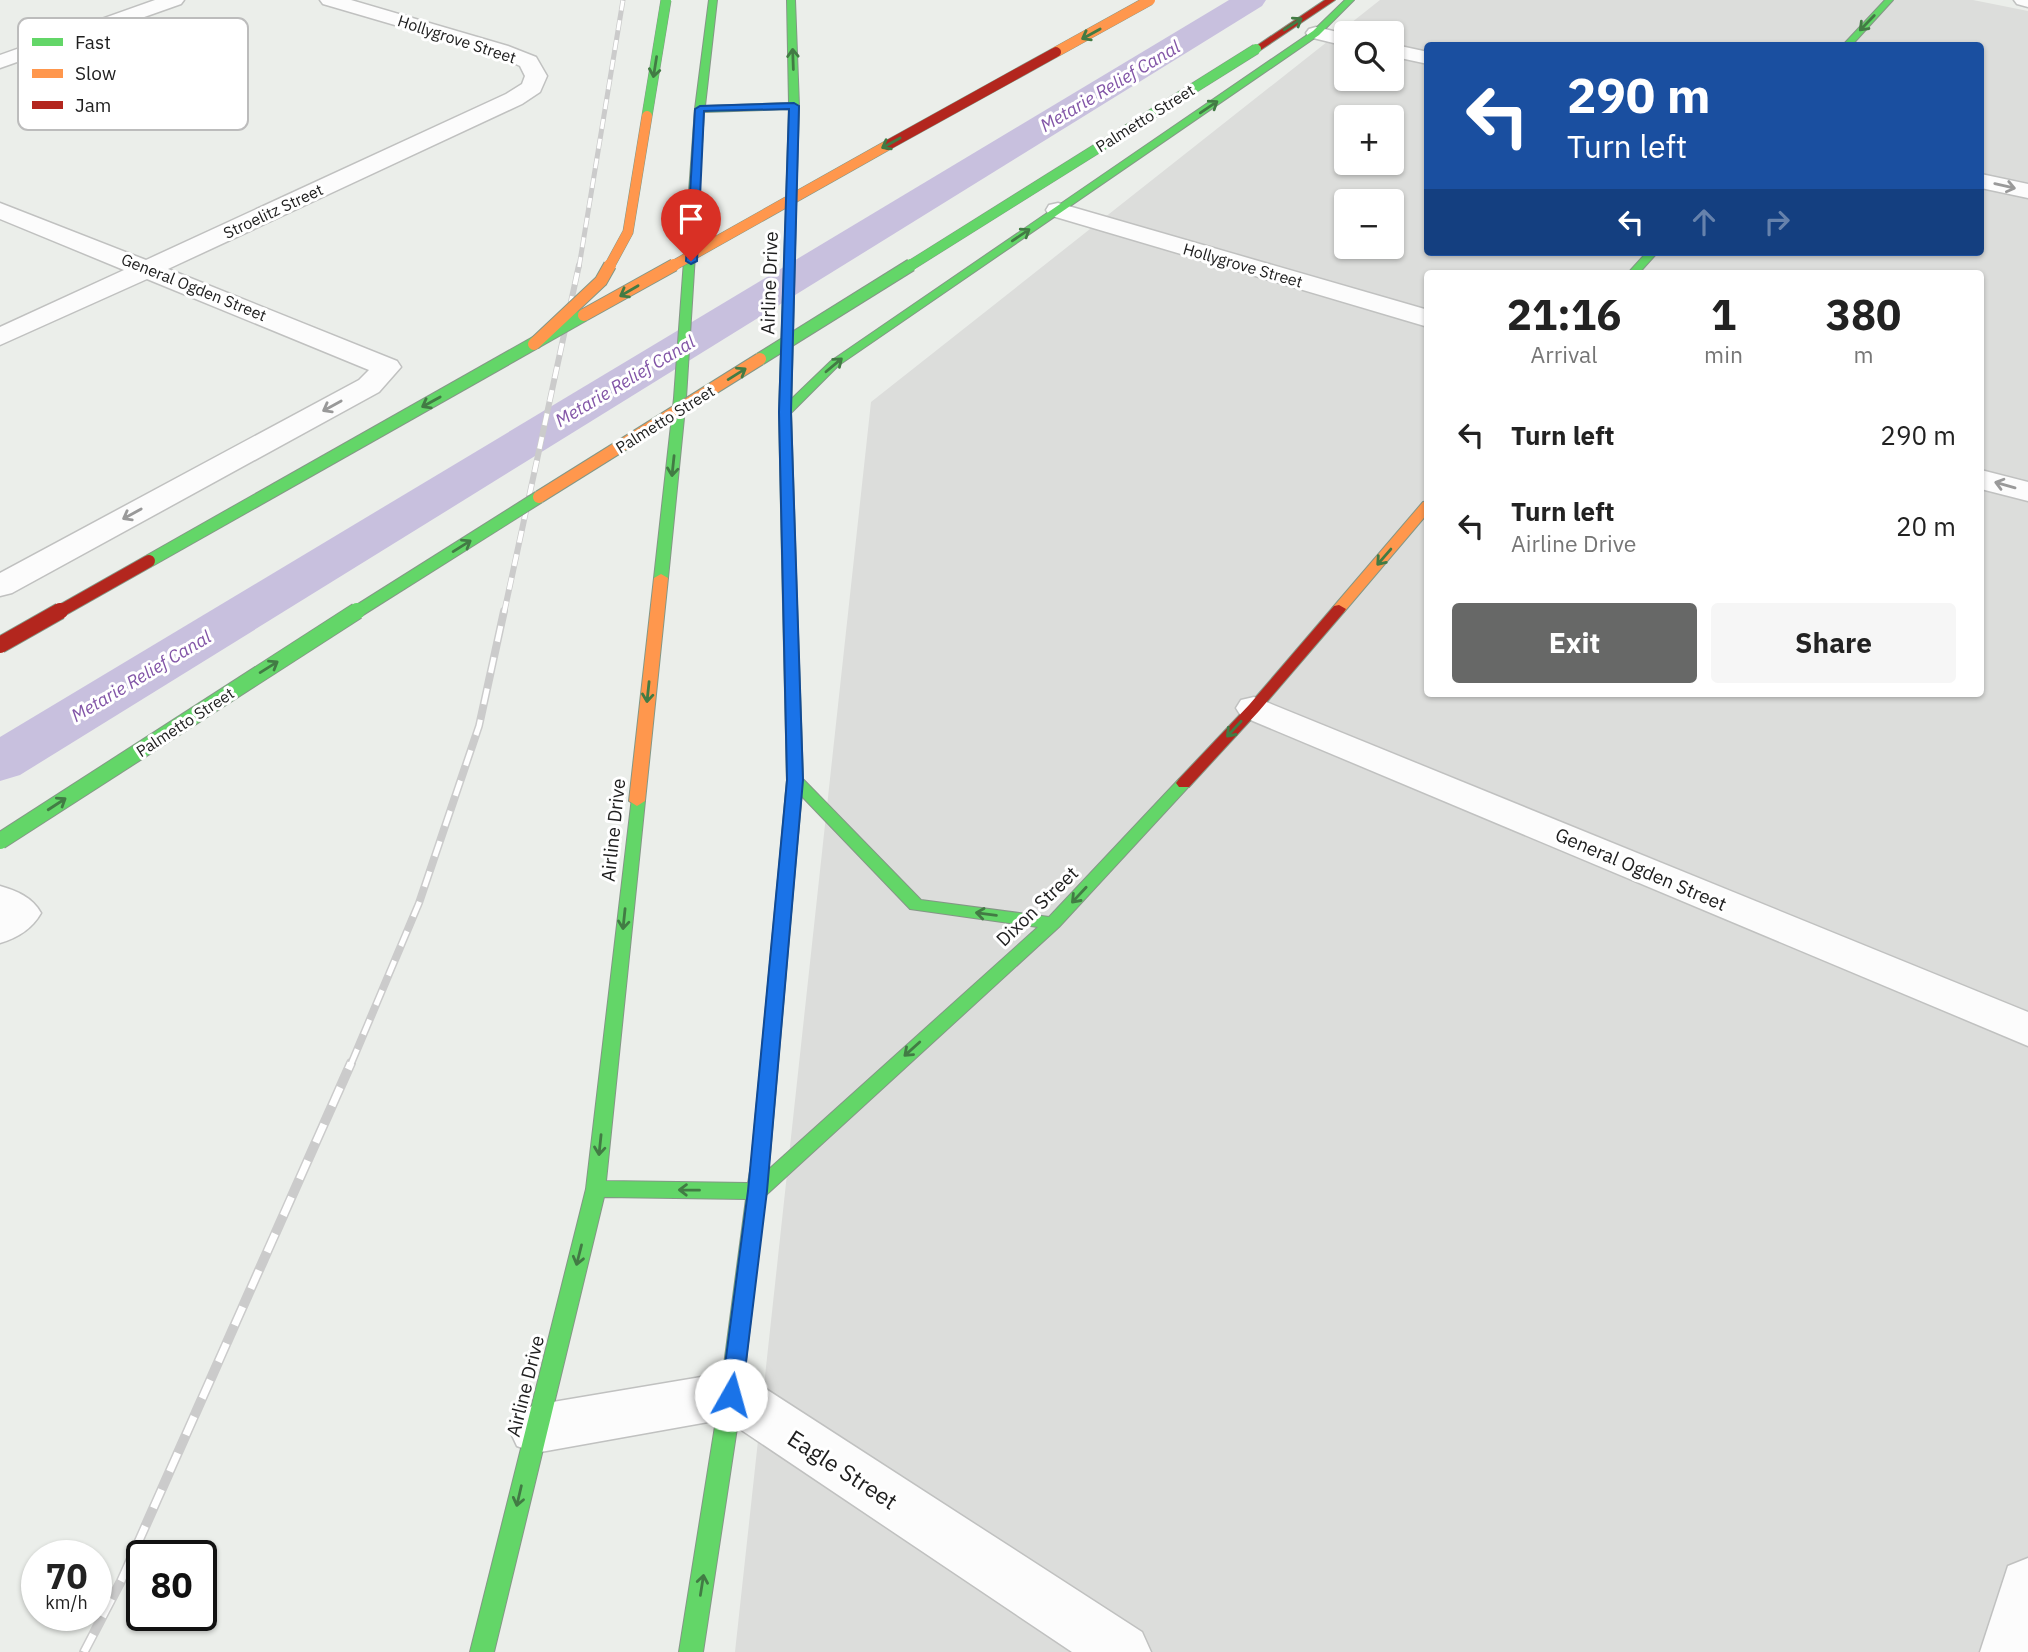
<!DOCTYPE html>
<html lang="en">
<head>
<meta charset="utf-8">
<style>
	body { margin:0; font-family:"IBM Plex Sans",sans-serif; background:#f6f6f6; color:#222; height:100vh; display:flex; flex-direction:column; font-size:26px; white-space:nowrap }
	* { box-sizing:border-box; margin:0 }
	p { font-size:23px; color:#767676 }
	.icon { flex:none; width:38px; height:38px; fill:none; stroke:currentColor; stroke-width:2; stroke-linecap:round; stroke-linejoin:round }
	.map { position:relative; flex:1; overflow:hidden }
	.sheet { position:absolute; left:1424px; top:270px; width:560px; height:427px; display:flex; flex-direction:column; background:#fff; border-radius:7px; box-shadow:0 2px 5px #0004 }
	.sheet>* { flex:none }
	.banner { position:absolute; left:1424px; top:42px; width:560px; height:214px; border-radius:7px; box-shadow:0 2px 5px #0004; background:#1a4fa0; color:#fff; overflow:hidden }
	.tools { position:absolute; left:1334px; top:21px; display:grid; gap:14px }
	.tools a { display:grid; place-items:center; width:70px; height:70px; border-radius:7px; background:#fff; box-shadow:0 2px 5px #0004; font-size:35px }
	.speed { position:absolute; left:21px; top:1540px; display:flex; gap:14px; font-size:35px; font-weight:700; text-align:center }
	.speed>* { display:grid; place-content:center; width:91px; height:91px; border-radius:50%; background:#fff; box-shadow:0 2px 5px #0004; line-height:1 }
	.speed small { font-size:18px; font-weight:400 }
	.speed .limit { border:4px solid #111; border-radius:10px; background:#fff; color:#111 }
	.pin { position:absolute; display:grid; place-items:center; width:60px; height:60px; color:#fff; margin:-72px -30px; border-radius:50% 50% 50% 0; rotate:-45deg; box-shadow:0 0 7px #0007 }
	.pin .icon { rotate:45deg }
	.me { position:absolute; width:77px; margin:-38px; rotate:7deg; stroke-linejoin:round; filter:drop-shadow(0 0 5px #0008) }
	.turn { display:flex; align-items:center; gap:24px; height:147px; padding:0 28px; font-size:32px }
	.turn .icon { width:91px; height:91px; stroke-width:2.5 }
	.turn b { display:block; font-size:49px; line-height:60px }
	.lanes { display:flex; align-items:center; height:66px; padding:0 28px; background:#0003; justify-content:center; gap:35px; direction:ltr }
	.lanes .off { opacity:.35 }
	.eta { display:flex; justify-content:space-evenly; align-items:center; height:119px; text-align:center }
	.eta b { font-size:42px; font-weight:800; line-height:49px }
	.cta { display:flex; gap:14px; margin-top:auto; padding:14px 28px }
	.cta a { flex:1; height:80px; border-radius:7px; background:#676867; color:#fff; font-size:28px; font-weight:800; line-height:80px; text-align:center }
	.cta a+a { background:#f6f6f6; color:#222 }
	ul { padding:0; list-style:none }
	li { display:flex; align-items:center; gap:21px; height:91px; padding:0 28px }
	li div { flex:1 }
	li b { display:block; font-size:26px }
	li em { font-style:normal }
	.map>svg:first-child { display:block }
	.residential { fill:#dcdddb; fill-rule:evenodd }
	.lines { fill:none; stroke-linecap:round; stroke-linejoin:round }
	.canal { fill:#c8c0de; fill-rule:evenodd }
	.street-casing { stroke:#c0c1c0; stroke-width:3 }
	.fast-casing { stroke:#849786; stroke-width:2 }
	.slow-casing { stroke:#849786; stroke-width:2 }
	.jam-casing { stroke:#849786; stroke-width:2 }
	.street { fill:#fcfcfc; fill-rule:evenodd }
	.fast { fill:#63d668; fill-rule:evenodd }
	.slow { fill:#ff974d; fill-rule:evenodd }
	.jam { fill:#b3261e; fill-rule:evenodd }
	.rail-far3-casing { stroke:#cbcbcb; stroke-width:5 }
	.rail-far2-casing { stroke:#cbcbcb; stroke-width:6 }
	.rail-far1-casing { stroke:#cbcbcb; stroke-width:8 }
	.rail-casing { stroke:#cbcbcb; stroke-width:10 }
	.rail-far3 { stroke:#fff; stroke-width:3.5; stroke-dasharray:10; stroke-linecap:butt }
	.rail-far2 { stroke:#fff; stroke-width:4.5; stroke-dasharray:12; stroke-linecap:butt }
	.rail-far1 { stroke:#fff; stroke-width:5; stroke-dasharray:16; stroke-linecap:butt }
	.rail { stroke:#fff; stroke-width:7; stroke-dasharray:20; stroke-linecap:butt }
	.fast-bridge-far2-casing { stroke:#849786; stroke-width:11; stroke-linecap:butt }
	.fast-bridge-far1-casing { stroke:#849786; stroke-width:14; stroke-linecap:butt }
	.fast-bridge-casing { stroke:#849786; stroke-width:18; stroke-linecap:butt }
	.slow-bridge-far1-casing { stroke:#849786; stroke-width:11; stroke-linecap:butt }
	.slow-bridge-casing { stroke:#849786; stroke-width:14; stroke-linecap:butt }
	.jam-bridge-far2-casing { stroke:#849786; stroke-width:11; stroke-linecap:butt }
	.jam-bridge-far1-casing { stroke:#849786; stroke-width:14; stroke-linecap:butt }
	.jam-bridge-casing { stroke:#849786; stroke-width:18; stroke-linecap:butt }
	.fast-bridge-far2 { stroke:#63d668; stroke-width:10 }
	.fast-bridge-far1 { stroke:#63d668; stroke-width:12 }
	.fast-bridge { stroke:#63d668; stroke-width:16 }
	.slow-bridge-far1 { stroke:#ff974d; stroke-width:10 }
	.slow-bridge { stroke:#ff974d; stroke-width:12 }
	.jam-bridge-far2 { stroke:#b3261e; stroke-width:10 }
	.jam-bridge-far1 { stroke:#b3261e; stroke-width:12 }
	.jam-bridge { stroke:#b3261e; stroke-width:16 }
	.oneway { stroke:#427b44 }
	.oneway2 { stroke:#999 }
	.route { fill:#1a73e8; stroke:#114b97; stroke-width:2 }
	.labels { text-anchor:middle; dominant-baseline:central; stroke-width:6; stroke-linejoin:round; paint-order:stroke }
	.far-street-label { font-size:16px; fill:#202020; stroke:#fff }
	.far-water-label { font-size:18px; font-style:italic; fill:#8255a7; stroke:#fff }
	.street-label { font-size:19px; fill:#202020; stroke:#fff }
	.near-street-label { font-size:23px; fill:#202020; stroke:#fff }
	.key { fill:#fff; stroke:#bcbcbc; stroke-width:2 }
	.key-label { font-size:19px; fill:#202020 }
</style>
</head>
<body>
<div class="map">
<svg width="2028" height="1652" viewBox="0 0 2028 1652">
	<rect width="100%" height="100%" fill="#ebeeea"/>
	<path class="residential" d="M1380,0H1973L2028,11V1652H735L871,402ZM1346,33H1391V79H1346ZM1428,46H1981V252H1428ZM1346,117H1391V163H1346ZM1346,201H1391V247H1346ZM1428,273H1981V693H1428Z"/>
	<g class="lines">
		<path class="canal" d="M1229,0H1266L1262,6L20,775L0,781V737Z"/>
		<g class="street-casing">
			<g id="street">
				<path d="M155,0H184L181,4L0,68V55Z"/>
				<path d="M320,0H351L508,46L536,57L547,76L540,92L522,104L168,269L397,361L401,367L379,392L12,593L0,596V573L359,380L369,370L147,279L0,345V327L124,270L0,219V203L146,260L506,94L522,84L525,76L520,66L494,54L323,4Z"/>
				<path d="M2014,0H2028V7L2017,4Z"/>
				<path d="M1316,27L1346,34V46L1309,37L1306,33L1309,29Z"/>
				<path d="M1391,44L1428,52V64L1391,56Z"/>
				<path d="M1981,174L2028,184V198L1981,188Z"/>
				<path d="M1058,203L1428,310V327L1049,215L1046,210L1049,205Z"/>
				<path d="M1981,470L2028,482V501L1981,489Z"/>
				<path d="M1254,697L2028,1012V1046L1241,716L1236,708L1241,700Z"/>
				<path d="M0,886C17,891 32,897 41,913C32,929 17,938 0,943Z"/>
				<path d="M731,1372L749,1378L1142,1632L1151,1652H1072L725,1419L535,1453L517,1446L509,1429L517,1412L535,1405Z"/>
				<path d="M2028,1558V1652H1980L2008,1566Z"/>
			</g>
		</g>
		<g class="fast-casing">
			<g id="fast">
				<path d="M709,0H717L705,106L789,103L787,0H795L799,106L796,207L791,210L786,207L789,109L704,112L686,398L668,578L661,582L654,578L674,398L695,109Z"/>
				<path d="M1345,0H1354L1319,35L839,365L789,415H781V409L831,361L1313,31Z"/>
				<path d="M1885,0H1893L1851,46H1842Z"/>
				<path d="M1647,252H1658L1639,273H1628Z"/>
				<path d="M795,775L800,776L921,900L1049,917L1179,779L1184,778L1192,783L1059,927L765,1196L742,1395L703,1652H679L720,1395L746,1199L604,1197L494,1652H470L586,1189L632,797H642L645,801L606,1181L748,1183L754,1149L761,1146L768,1149L770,1154L768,1170L1038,927L910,909L790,784L787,780L790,776Z"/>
			</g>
		</g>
		<g class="slow-casing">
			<g id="slow">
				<path d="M791,204L796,207L791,412L797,604L790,608L783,604L779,412L786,207Z"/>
				<path d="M1428,501V513L1344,612H1334L1332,609L1334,606L1423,502Z"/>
				<path d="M661,574L668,578L645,801L637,806L629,801L654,578Z"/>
				<path d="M788,851L796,857L770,1154L768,1159L761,1162L754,1159L752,1154L780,857Z"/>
			</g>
		</g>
		<g class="jam-casing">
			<g id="jam">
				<path d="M1325,0H1335L1259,51L1252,49Z"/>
				<path d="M790,600L797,604L803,780L796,857L788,863L780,857L787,780L783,604Z"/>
				<path d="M1339,605L1346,609L1344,612L1259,711L1189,787H1179L1176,783L1179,779L1249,705L1334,606Z"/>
			</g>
		</g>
		<use href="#street" class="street"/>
		<use href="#fast" class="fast"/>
		<use href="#slow" class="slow"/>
		<use href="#jam" class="jam"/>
		<g class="rail-far3-casing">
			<path id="rail-far3" d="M579,267L623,0"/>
		</g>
		<g class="rail-far2-casing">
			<path id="rail-far2" d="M504,613L579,265"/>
		</g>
		<g class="rail-far1-casing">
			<path id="rail-far1" d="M351,1064L419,903L479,726L504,611"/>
		</g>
		<g class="rail-casing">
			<path id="rail" d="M84,1652L121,1581L351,1063"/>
		</g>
		<use href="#rail-far3" class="rail-far3"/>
		<use href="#rail-far2" class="rail-far2"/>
		<use href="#rail-far1" class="rail-far1"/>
		<use href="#rail" class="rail"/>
		<g class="fast-bridge-far2-casing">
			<g id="fast-bridge-far2">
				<path d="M647,116L666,0"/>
				<path d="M908,267L1256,49"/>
			</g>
		</g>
		<g class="fast-bridge-far1-casing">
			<g id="fast-bridge-far1">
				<path d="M760,359L911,265"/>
				<path d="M149,561L584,315"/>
				<path d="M355,613L539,497"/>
			</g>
		</g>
		<g class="fast-bridge-casing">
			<path id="fast-bridge" d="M0,841L357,611"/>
		</g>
		<g class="slow-bridge-far1-casing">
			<g id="slow-bridge-far1">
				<path d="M1056,52L1150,0"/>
				<path d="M609,267L628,232L647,116"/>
				<path d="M671,267L888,145"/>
			</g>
		</g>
		<g class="slow-bridge-casing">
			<g id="slow-bridge">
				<path d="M584,315L674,265"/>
				<path d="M534,344L601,281L610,265"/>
				<path d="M539,497L760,359"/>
			</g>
		</g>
		<g class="jam-bridge-far2-casing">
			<path id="jam-bridge-far2" d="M888,145L1056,52"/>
		</g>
		<g class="jam-bridge-far1-casing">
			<path id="jam-bridge-far1" d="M57,613L149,561"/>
		</g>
		<g class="jam-bridge-casing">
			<path id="jam-bridge" d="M0,645L60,611"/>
		</g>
		<use href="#fast-bridge-far2" class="fast-bridge-far2"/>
		<use href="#fast-bridge-far1" class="fast-bridge-far1"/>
		<use href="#fast-bridge" class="fast-bridge"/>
		<use href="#slow-bridge-far1" class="slow-bridge-far1"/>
		<use href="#slow-bridge" class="slow-bridge"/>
		<use href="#jam-bridge-far2" class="jam-bridge-far2"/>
		<use href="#jam-bridge-far1" class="jam-bridge-far1"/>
		<use href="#jam-bridge" class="jam-bridge"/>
	</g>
	<defs><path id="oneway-shaft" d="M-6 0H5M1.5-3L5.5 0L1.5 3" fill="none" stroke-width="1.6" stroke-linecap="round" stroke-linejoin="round" transform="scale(1.75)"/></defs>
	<g class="oneway">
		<use href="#oneway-shaft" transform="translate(1867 23) rotate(134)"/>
		<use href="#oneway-shaft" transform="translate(1293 24) rotate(-33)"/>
		<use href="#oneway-shaft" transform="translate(1091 34) rotate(151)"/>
		<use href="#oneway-shaft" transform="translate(793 59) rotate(-92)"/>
		<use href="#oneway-shaft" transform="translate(655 67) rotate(99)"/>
		<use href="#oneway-shaft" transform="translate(1209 107) rotate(-34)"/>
		<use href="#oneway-shaft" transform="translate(891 143) rotate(151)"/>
		<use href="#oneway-shaft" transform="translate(1021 235) rotate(-34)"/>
		<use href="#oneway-shaft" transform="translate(629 291) rotate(150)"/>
		<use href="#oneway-shaft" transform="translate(834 365) rotate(-40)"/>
		<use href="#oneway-shaft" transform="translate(737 374) rotate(-32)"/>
		<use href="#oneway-shaft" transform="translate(431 402) rotate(151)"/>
		<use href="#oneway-shaft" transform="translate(673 466) rotate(96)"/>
		<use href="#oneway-shaft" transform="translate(462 546) rotate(-32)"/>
		<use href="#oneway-shaft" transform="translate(1384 557) rotate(131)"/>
		<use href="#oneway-shaft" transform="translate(269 667) rotate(-32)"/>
		<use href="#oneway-shaft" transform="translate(648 692) rotate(96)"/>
		<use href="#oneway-shaft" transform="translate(1234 729) rotate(133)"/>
		<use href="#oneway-shaft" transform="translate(57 804) rotate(-33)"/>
		<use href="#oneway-shaft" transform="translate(1079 895) rotate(133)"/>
		<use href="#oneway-shaft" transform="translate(986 914) rotate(-173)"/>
		<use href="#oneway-shaft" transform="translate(624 919) rotate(96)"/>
		<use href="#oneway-shaft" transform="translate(912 1049) rotate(138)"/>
		<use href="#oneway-shaft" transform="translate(600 1145) rotate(96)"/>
		<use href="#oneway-shaft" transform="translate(689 1190) rotate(-179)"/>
		<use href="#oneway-shaft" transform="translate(579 1255) rotate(104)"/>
		<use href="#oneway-shaft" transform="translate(519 1496) rotate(103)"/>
		<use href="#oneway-shaft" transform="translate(702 1585) rotate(-81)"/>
	</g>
	<g class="oneway2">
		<use href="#oneway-shaft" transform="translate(2005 186) rotate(13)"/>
		<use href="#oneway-shaft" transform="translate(332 406) rotate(151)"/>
		<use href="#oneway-shaft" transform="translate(2005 485) rotate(-164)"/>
		<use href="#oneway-shaft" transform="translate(132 514) rotate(151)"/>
	</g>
	<path class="route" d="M794,103L799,106L791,412L803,780L767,1191L742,1395L739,1402L731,1405L724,1402L721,1395L748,1191L787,780L779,412L789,109L704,111L697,261L691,264L686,261L695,109L700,106Z"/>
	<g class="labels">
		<g class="far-street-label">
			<text transform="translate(457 39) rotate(18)">Hollygrove Street</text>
			<text transform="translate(1145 118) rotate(-32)">Palmetto Street</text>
			<text transform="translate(273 211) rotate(-25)">Stroelitz Street</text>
			<text transform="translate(1243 265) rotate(16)">Hollygrove Street</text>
			<text transform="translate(194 287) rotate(22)">General Ogden Street</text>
			<text transform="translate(665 419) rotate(-32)">Palmetto Street</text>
			<text transform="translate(185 722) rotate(-33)">Palmetto Street</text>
		</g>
		<g class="far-water-label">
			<text transform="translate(1110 86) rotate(-31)">Metarie Relief Canal</text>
			<text transform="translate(625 381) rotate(-31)">Metarie Relief Canal</text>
			<text transform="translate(141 676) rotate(-31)">Metarie Relief Canal</text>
		</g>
		<g class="street-label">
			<text transform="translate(769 283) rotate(-88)">Airline Drive</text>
			<text transform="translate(613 830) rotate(-84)">Airline Drive</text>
			<text transform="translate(1641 869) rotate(23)">General Ogden Street</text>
			<text transform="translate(1037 906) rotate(-44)">Dixon Street</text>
			<text transform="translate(525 1386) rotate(-76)">Airline Drive</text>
		</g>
		<g class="near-street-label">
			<text transform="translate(843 1469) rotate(33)">Eagle Street</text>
		</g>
	</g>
	<rect x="18" y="18" width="230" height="112" rx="10" class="key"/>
	<rect x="32" y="38" width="31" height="8" fill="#63d668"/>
	<rect x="32" y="69" width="31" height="9" fill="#ff974d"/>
	<rect x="32" y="101" width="31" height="8" fill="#b3261e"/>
	<g class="key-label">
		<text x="75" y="49">Fast</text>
		<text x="75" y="80">Slow</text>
		<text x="75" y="112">Jam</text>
	</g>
</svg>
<div class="tools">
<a><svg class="icon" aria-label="search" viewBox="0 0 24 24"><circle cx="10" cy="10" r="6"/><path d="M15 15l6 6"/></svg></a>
<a>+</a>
<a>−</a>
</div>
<div class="speed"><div>70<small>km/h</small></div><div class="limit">80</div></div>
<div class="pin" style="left:691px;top:261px;background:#d93025"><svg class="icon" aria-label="arrive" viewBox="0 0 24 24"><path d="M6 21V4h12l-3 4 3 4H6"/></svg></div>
<svg class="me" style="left:731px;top:1395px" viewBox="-20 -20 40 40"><circle r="19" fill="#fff"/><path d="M0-13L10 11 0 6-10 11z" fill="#1a73e8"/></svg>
<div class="banner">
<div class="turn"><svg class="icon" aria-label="left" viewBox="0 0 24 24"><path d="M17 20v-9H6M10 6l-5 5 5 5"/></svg><div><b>290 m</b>Turn left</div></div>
<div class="lanes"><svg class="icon" aria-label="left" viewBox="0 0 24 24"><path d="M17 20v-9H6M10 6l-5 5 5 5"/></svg><svg class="icon off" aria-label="ahead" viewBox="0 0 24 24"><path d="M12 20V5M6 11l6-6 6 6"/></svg><svg class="icon off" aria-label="right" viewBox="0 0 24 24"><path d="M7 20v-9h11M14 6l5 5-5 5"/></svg></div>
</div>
<section class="sheet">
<div class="eta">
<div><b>21:16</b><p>Arrival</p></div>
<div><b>1</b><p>min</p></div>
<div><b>380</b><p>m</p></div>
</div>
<ul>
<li><svg class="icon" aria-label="left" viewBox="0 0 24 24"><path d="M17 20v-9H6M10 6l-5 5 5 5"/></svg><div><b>Turn left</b></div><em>290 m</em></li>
<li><svg class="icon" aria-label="left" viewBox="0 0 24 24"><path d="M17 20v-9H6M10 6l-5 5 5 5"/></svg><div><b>Turn left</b><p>Airline Drive</p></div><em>20 m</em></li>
</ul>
<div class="cta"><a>Exit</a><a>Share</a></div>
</section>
</div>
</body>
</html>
